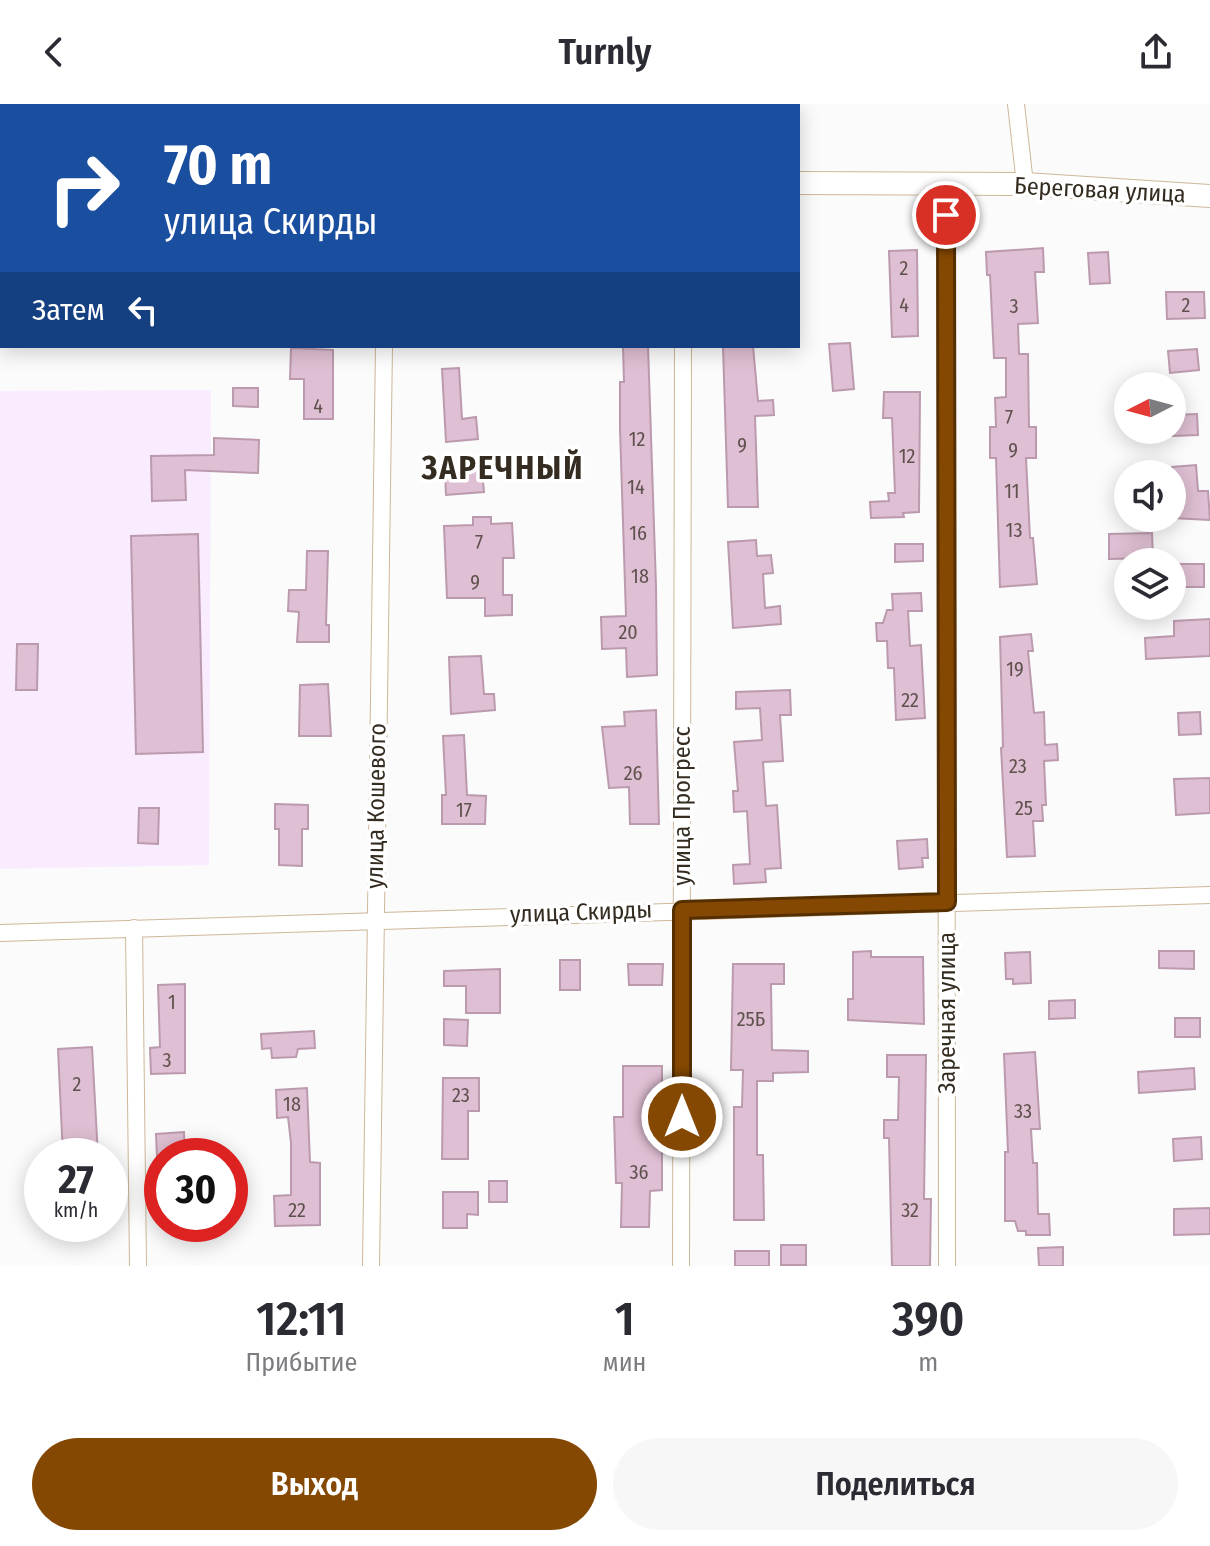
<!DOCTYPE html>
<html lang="ru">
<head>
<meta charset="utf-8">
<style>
	body { margin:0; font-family:"Fira Sans Condensed",sans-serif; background:#f7f7f7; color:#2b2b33; height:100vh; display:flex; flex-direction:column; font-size:30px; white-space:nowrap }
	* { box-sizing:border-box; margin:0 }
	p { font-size:26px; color:#7c7c81 }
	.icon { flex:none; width:44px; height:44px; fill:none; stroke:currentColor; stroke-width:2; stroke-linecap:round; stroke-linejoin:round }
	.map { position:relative; height:1162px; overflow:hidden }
	.details { display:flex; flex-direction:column; background:#fff; flex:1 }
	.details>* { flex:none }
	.guide { position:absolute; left:0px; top:0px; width:800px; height:244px; box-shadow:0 4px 20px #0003; background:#1a4fa0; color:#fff; overflow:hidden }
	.needle { width:52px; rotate:264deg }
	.controls { position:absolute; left:1114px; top:268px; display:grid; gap:16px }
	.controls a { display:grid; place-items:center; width:72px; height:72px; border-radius:50%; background:#fff; box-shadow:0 4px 20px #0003; font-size:40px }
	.speed { position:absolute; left:24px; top:1034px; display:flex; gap:16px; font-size:40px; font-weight:700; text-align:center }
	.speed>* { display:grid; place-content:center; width:104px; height:104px; border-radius:50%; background:#fff; box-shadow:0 4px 20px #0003; line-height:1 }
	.speed small { font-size:20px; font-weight:400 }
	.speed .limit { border:12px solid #d22; background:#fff; color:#111 }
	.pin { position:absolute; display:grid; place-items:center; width:68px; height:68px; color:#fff; margin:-34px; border:4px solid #fff; border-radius:50%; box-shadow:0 2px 8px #0007 }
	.me { position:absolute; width:88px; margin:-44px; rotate:0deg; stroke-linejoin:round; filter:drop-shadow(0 0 6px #0008) }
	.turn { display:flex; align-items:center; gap:28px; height:168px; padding:0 32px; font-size:36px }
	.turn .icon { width:104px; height:104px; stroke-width:2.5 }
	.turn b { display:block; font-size:56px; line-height:68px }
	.then { display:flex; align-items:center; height:76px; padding:0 32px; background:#0003; gap:16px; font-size:30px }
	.eta { display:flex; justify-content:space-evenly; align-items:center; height:136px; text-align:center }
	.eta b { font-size:48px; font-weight:600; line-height:56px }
	.action { display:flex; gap:16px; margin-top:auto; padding:16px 32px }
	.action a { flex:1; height:92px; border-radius:48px; background:#844802; color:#fff; font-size:32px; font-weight:600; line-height:92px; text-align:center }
	.action a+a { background:#f7f7f7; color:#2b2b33 }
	header { display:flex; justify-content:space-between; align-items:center; height:104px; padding:0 32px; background:#fff; font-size:36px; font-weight:600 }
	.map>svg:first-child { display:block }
	.industrial { fill:#faecff }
	.building { fill:#dfbfd3; stroke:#bb9aae; stroke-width:2 }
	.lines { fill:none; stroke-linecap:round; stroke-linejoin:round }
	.minor-casing { stroke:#cdb799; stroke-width:18 }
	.secondary-casing { stroke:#cdb799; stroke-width:24 }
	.minor { stroke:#fff; stroke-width:16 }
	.secondary { stroke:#fff; stroke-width:22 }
	.route-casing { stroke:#562f01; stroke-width:20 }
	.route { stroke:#844802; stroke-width:14 }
	.labels { text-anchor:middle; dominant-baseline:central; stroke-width:7; stroke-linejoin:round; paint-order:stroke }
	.number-label { font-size:20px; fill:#5f514d }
	.street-label { font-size:24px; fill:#342c20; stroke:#fff }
	.district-label { font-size:32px; font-weight:bold; letter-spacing:2px; fill:#342c20; stroke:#fff }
</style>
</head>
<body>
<header><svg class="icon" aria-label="back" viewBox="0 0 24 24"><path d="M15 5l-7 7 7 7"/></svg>Turnly<svg class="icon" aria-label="share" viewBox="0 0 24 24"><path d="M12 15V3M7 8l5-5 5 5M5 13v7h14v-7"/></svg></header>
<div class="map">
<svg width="1210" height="1162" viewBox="0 0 1210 1162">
	<rect width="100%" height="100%" fill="#fbfbfb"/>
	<path class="industrial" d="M211,286L209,761L0,765V287Z"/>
	<g class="building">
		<path d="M1043,144L1044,168H1035L1038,219L1018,220L1019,250H1028L1029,323H1036V354H1026L1030,434H1033L1037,480L1000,483L996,354H990V323H996L995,294L1006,293V254H994L990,171H987L986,148Z"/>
		<path d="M917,146L918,232L892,233L889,147Z"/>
		<path d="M1108,148L1110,179L1090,180L1088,149Z"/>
		<path d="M1166,188H1204L1205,214L1167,215Z"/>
		<path d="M850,239L854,285L833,287L829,240Z"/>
		<path d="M623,242H648L656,482L657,571L627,573L626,544L602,545L601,513L626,512L620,325V278H624Z"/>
		<path d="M723,242H753L758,297L773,296L774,311L755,312L758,403H728Z"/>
		<path d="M291,244L333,246V315H304V275H290Z"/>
		<path d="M1197,245L1199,266L1170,269L1168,247Z"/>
		<path d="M459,264L462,315L476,313L478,335L446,338L442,265Z"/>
		<path d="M233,284H258V303L233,302Z"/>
		<path d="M884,288H920L919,408L903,409L904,413L871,414L870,398L889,397L888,389H895L892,314H883Z"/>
		<path d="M1197,310L1198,331L1172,332V311Z"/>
		<path d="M214,334L259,336L258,369L185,366L186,396L152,397L151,352L214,351Z"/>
		<path d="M1196,361L1198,387H1208L1210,416L1172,414V363Z"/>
		<path d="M482,366L484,388L446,391L445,369Z"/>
		<path d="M473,413H491V420L512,419L514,454H503V491H512V511L485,512V494H447L444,422L473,421Z"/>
		<path d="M1152,429L1153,454L1109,455V430Z"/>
		<path d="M198,430L203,648L136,650L131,432Z"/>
		<path d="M756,436L757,452L771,451L773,469L763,470L765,504L780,502L781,520L733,524L728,438Z"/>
		<path d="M895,440H923V457L895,458Z"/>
		<path d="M307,447H328L326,521H329V538H297L299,508L288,507L289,486H306Z"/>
		<rect x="1172" y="460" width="32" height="23"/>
		<path d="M921,489L922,507H908L910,542L921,541L925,614L896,616L894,564H888L887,537H877L876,519H883L887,506H893L892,490Z"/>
		<path d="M1210,515V552L1146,555L1145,534L1174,532V517Z"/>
		<path d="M1031,530L1033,547H1028L1034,609L1044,608L1045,641L1057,640L1058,656L1044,657L1046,701H1042L1043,717H1033L1035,752L1007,753L1001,644L1003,643L1000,533Z"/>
		<path d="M17,540H38L37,586H16Z"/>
		<path d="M481,552L484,590H494L495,606L451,610L449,553Z"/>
		<path d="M328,580L331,632H299L300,581Z"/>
		<path d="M790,586L791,611H780L783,657L763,658L766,702L777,701L781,764L765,765L766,778L734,780L733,761L750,760L747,707L734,708L733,687H738L734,638L762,636L760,604L736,605V588Z"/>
		<path d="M656,606L659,720H630L629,683L609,684L602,623L625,622L624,608Z"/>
		<path d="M1200,608L1201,630L1179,631L1178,609Z"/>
		<path d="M464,631L467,691L486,692L485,720H442V691H446L443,632Z"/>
		<path d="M1210,674V709L1176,711L1174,675Z"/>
		<path d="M275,700L308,701V725H302V762L279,761V725H275Z"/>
		<path d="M139,704H159L158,740L138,739Z"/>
		<path d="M927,735L928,754H922L923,763L899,765L897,737Z"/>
		<path d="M871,847V853H923L924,920L848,916V895H853V848Z"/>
		<path d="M1159,847H1194V865L1159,864Z"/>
		<path d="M1030,848L1031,879L1013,880V875H1006L1005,849Z"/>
		<rect x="560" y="856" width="20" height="30"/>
		<path d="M628,860H663L662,881H629Z"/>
		<path d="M733,860H784V880H771L772,946L808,947V968L773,969V977H757V1051H763L764,1116H734V1003H742L743,966H731Z"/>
		<path d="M500,865V909H466V882H444V867Z"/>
		<path d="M185,880V969L151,970L150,944L160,943L158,881Z"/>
		<path d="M1075,896V914L1049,915V897Z"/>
		<rect x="1175" y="914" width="25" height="19"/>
		<path d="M444,915L468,916L467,942L444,941Z"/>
		<path d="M314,927L315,944L298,945L296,953L272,954L271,944L262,945L261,930Z"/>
		<path d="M92,943L98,1052H63L58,945Z"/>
		<path d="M1035,948L1040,1025H1031L1033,1059H1037L1038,1110H1049L1050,1131H1026V1127H1018L1015,1117H1005V1048H1008L1004,950Z"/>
		<path d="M887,951H926L924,1095H931L930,1162H892L889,1034H884V1016H898L899,973H887Z"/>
		<path d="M623,962H662V1086L650,1087L649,1123H621L622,1079H616L614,1013H623Z"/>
		<path d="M1194,964L1195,985L1139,989L1138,968Z"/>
		<path d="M443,974H479V1007H468V1055H442Z"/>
		<path d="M307,984L310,1058L320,1059V1121L275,1122L274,1092L291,1091V1039L288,1013L277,1014L276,986Z"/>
		<path d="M184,1028L185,1052H157L156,1030Z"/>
		<path d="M1201,1033L1202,1055L1174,1057L1173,1035Z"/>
		<rect x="489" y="1077" width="18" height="21"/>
		<path d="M443,1088H478V1111L467,1110V1124H443Z"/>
		<path d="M1210,1104V1130L1174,1131V1105Z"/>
		<rect x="781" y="1141" width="25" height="20"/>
		<path d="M1063,1143V1162H1039L1038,1144Z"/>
		<rect x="735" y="1147" width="34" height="15"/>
	</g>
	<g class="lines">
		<g class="minor-casing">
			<g id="minor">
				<path d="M379,0V2"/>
				<path d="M1016,0L1025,80"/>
				<path d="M645,2V0"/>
				<path d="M946,80L947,1162"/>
				<path d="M134,824L138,1162"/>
				<path d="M0,829L1210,791"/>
				<path d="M371,1162L384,242"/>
				<path d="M681,1162L683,242"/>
			</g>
		</g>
		<g class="secondary-casing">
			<g id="secondary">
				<path d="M0,69H2"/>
				<path d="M798,79L1025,80L1210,92"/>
			</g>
		</g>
		<use href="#minor" class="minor"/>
		<use href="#secondary" class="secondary"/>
	</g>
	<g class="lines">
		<g class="route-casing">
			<path id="route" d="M682,1013V806L947,798L946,111"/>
		</g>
		<use href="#route" class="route"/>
	</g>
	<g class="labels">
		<g class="number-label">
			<text x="904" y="164">2</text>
			<text x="904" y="201">4</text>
			<text x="1186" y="201">2</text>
			<text x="1014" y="202">3</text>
			<text x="318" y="302">4</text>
			<text x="1009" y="313">7</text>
			<text x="637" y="335">12</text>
			<text x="742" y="341">9</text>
			<text x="1013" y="346">9</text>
			<text x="907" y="352">12</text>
			<text x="636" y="383">14</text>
			<text x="1012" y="387">11</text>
			<text x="1014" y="426">13</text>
			<text x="638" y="429">16</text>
			<text x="479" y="438">7</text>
			<text x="640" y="472">18</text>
			<text x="475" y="478">9</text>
			<text x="628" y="528">20</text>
			<text x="1015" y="565">19</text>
			<text x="910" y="596">22</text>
			<text x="1018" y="662">23</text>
			<text x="633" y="669">26</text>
			<text x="1024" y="704">25</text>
			<text x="464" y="706">17</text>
			<text x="172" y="898">1</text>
			<text x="751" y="915">25Б</text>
			<text x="167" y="956">3</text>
			<text x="77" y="980">2</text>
			<text x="461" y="991">23</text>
			<text x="292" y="1000">18</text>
			<text x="1023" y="1007">33</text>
			<text x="639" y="1068">36</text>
			<text x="297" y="1106">22</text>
			<text x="910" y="1106">32</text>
		</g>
		<g class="street-label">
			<text transform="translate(1100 86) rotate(3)">Береговая улица</text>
			<text transform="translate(376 702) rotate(-89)">улица Кошевого</text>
			<text transform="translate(682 702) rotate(-90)">улица Прогресс</text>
			<text transform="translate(581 808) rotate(-2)">улица Скирды</text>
			<text transform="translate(947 909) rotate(-90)">Заречная улица</text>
		</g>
		<g class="district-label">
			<text x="503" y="364">ЗАРЕЧНЫЙ</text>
		</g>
	</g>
</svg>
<div class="controls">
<a><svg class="needle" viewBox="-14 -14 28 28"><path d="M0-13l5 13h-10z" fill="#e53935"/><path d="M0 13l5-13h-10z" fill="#7c7c81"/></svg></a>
<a><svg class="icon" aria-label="sound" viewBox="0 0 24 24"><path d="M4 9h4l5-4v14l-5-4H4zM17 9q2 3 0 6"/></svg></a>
<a><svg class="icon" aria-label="layers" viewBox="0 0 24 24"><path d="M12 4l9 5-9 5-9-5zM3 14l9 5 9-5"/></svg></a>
</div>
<div class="speed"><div>27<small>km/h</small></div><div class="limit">30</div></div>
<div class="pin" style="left:946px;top:111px;background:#d93025"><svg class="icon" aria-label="arrive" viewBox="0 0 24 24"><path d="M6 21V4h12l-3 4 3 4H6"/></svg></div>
<svg class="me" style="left:682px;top:1013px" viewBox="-20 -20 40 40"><circle r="17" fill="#844802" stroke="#fff" stroke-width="3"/><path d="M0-11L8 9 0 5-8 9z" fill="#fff"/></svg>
<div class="guide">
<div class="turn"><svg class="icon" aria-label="right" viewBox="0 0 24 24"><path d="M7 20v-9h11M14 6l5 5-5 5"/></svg><div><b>70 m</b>улица Скирды</div></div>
<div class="then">Затем<svg class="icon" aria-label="left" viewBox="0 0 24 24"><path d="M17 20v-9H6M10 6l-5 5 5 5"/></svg></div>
</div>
</div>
<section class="details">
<div class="eta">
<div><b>12:11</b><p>Прибытие</p></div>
<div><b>1</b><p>мин</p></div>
<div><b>390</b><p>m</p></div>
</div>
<div class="action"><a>Выход</a><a>Поделиться</a></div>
</section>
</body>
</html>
